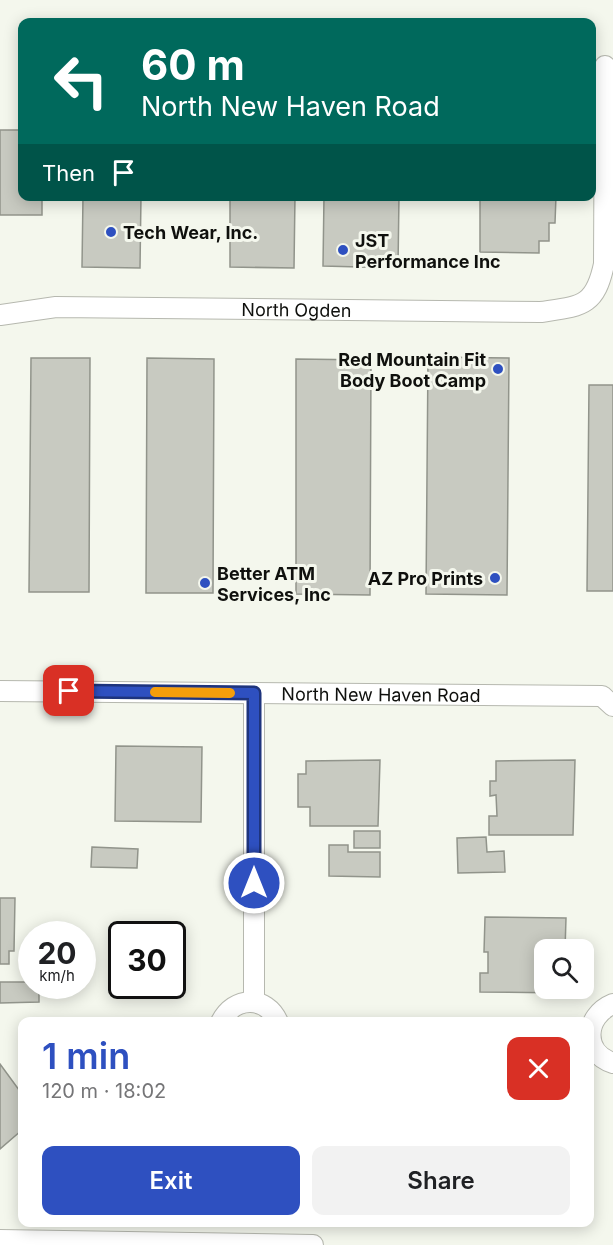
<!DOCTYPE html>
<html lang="en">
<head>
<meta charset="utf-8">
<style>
	body { margin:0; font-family:Inter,sans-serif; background:#f2f2f2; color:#202124; height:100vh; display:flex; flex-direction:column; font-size:22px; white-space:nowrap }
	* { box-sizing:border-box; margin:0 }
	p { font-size:20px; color:#757577 }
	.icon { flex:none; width:33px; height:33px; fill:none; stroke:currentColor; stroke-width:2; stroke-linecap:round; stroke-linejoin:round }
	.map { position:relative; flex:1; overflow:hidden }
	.side { position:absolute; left:18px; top:1017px; width:576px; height:210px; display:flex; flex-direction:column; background:#fff; border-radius:12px; box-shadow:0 3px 15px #0003 }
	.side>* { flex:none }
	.top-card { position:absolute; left:18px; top:18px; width:578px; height:183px; border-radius:12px; box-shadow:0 3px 15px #0003; background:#00695c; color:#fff; overflow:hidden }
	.buttons { position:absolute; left:534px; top:939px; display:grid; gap:12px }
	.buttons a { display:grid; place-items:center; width:60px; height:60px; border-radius:12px; background:#fff; box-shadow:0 3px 15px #0003; font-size:30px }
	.speed { position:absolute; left:18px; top:921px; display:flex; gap:12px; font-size:30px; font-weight:700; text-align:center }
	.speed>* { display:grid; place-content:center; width:78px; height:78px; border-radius:50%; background:#fff; box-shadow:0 3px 15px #0003; line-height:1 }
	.speed small { font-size:15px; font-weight:400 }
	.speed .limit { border:3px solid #111; border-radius:9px; background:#fff; color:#111 }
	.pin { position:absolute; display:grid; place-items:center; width:51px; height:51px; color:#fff; margin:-26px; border-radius:12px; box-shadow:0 3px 9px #0006 }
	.me { position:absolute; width:66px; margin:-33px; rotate:0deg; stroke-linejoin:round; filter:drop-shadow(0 0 4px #0008) }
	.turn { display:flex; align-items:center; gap:21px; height:126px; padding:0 24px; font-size:27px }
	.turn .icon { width:78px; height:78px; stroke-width:2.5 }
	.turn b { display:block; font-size:42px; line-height:51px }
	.then { display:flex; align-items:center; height:57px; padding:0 24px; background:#0003; gap:12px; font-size:22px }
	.round { display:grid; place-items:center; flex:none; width:63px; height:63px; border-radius:12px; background:#f2f2f2 }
	.summary { display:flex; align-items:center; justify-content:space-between; height:102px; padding:0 24px }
	h1 { font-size:36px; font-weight:600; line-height:45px; color:#2e50c0 }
	.action { display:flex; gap:12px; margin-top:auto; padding:12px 24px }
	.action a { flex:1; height:69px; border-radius:12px; background:#2e50c0; color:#fff; font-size:24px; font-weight:600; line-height:69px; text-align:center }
	.action a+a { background:#f2f2f2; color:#202124 }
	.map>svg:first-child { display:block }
	.building { fill:#c8cac1; stroke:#91948b; stroke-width:1.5 }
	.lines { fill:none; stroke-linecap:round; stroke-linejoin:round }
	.minor-casing { stroke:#b6b8af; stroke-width:22 }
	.minor { stroke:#fff; stroke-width:20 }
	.route-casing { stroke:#1e347d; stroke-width:15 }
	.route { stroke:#2e50c0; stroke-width:10 }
	.slow { stroke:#f59e0b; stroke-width:10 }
	.poi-dot { fill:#2e50c0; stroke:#f4f7ed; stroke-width:2 }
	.labels { text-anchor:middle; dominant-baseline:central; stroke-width:6; stroke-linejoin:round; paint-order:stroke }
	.poi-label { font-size:18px; font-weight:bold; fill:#0f100d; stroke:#f4f7ed; text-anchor:start }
	.street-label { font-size:18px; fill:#0f100d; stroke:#f4f7ed }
</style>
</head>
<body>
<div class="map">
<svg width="613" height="1245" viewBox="0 0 613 1245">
	<rect width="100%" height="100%" fill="#f4f7ed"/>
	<g class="building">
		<path d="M0,130H22V196H42V215H0Z"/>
		<path d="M83,196H141L140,268L82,267Z"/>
		<path d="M230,196H295L294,268L230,267Z"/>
		<path d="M324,196H399L398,268L323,266Z"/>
		<path d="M480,196H556L555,223H549V241H539V253L480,252Z"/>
		<path d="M428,357L509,358L507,595L426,594Z"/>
		<path d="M31,358H90L89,592H29Z"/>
		<path d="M147,358L214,359L213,593H146Z"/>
		<path d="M296,359L371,360L370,595L296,594Z"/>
		<path d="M589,385H613V591H587Z"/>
		<path d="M116,746L202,747L201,822L115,821Z"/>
		<path d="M380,760L378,826H310V807H298V774H306V761Z"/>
		<path d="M575,760L573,835H489V816H497L496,795L490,796V781H496V761Z"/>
		<rect x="354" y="831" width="26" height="17"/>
		<path d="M486,837L487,852L504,851L505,872L458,873L457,838Z"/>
		<path d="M329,845H348V852H380V877L329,876Z"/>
		<path d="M92,847L138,849L137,868L91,867Z"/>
		<path d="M0,898H15L14,951H9V964H0Z"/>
		<path d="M485,917L566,918L565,950H544V988H565V993L480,992V973H488V952H484Z"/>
		<path d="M0,982H32V986H39V1002L0,1003Z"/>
		<path d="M0,1064L22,1094V1130L0,1149Z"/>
	</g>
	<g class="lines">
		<g class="minor-casing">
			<g id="minor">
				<path id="s1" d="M0,315L56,307L541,312C581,306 595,307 604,264L605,66"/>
				<path id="s2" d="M0,691L602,696L613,706"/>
				<path d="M254,1001V693"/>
				<path d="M613,1004C584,1016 582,1053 613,1063"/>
				<path d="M221,1022C234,996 266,995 278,1022"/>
				<path d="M0,1240L313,1245"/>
			</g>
		</g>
		<use href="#minor" class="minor"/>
	</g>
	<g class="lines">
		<g class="route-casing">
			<path id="route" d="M69,691L254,693V883"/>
		</g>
		<use href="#route" class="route"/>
		<path class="slow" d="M155,692L230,693"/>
	</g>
	<g class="poi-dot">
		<circle cx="111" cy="232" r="6"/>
		<circle cx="343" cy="250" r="6"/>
		<circle cx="498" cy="369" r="6"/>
		<circle cx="495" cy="578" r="6"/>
		<circle cx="205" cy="583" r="6"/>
	</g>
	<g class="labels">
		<g class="poi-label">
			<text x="123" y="232">Tech Wear, Inc.</text>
			<text x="355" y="240">JST<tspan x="355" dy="21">Performance Inc</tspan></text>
			<text x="486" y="359" text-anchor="end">Red Mountain Fit<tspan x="486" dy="21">Body Boot Camp</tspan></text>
			<text x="217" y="573">Better ATM<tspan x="217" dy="21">Services, Inc</tspan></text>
			<text x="483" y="578" text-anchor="end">AZ Pro Prints</text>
		</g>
		<g class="street-label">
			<text stroke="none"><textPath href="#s1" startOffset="297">North Ogden</textPath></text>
			<text stroke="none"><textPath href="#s2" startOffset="381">North New Haven Road</textPath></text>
		</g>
	</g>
</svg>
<div class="buttons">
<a><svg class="icon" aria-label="search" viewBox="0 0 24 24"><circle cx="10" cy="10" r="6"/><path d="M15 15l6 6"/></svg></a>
</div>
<div class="speed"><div>20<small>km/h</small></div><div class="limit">30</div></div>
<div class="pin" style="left:69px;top:691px;background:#d93025"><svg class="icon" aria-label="arrive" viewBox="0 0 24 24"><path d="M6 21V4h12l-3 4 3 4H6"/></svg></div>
<svg class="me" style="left:254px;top:883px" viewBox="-20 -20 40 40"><circle r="17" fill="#2e50c0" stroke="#fff" stroke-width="3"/><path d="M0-11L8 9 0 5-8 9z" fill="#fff"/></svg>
<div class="top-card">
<div class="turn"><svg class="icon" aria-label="left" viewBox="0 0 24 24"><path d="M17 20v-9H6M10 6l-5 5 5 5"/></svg><div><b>60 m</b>North New Haven Road</div></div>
<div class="then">Then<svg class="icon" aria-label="arrive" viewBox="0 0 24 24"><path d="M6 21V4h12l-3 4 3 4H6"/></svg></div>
</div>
<section class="side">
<div class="summary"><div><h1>1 min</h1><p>120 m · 18:02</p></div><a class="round" style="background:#d93025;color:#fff"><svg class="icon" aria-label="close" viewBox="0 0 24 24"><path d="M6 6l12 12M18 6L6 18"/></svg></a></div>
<div class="action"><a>Exit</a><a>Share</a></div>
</section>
</div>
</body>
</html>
